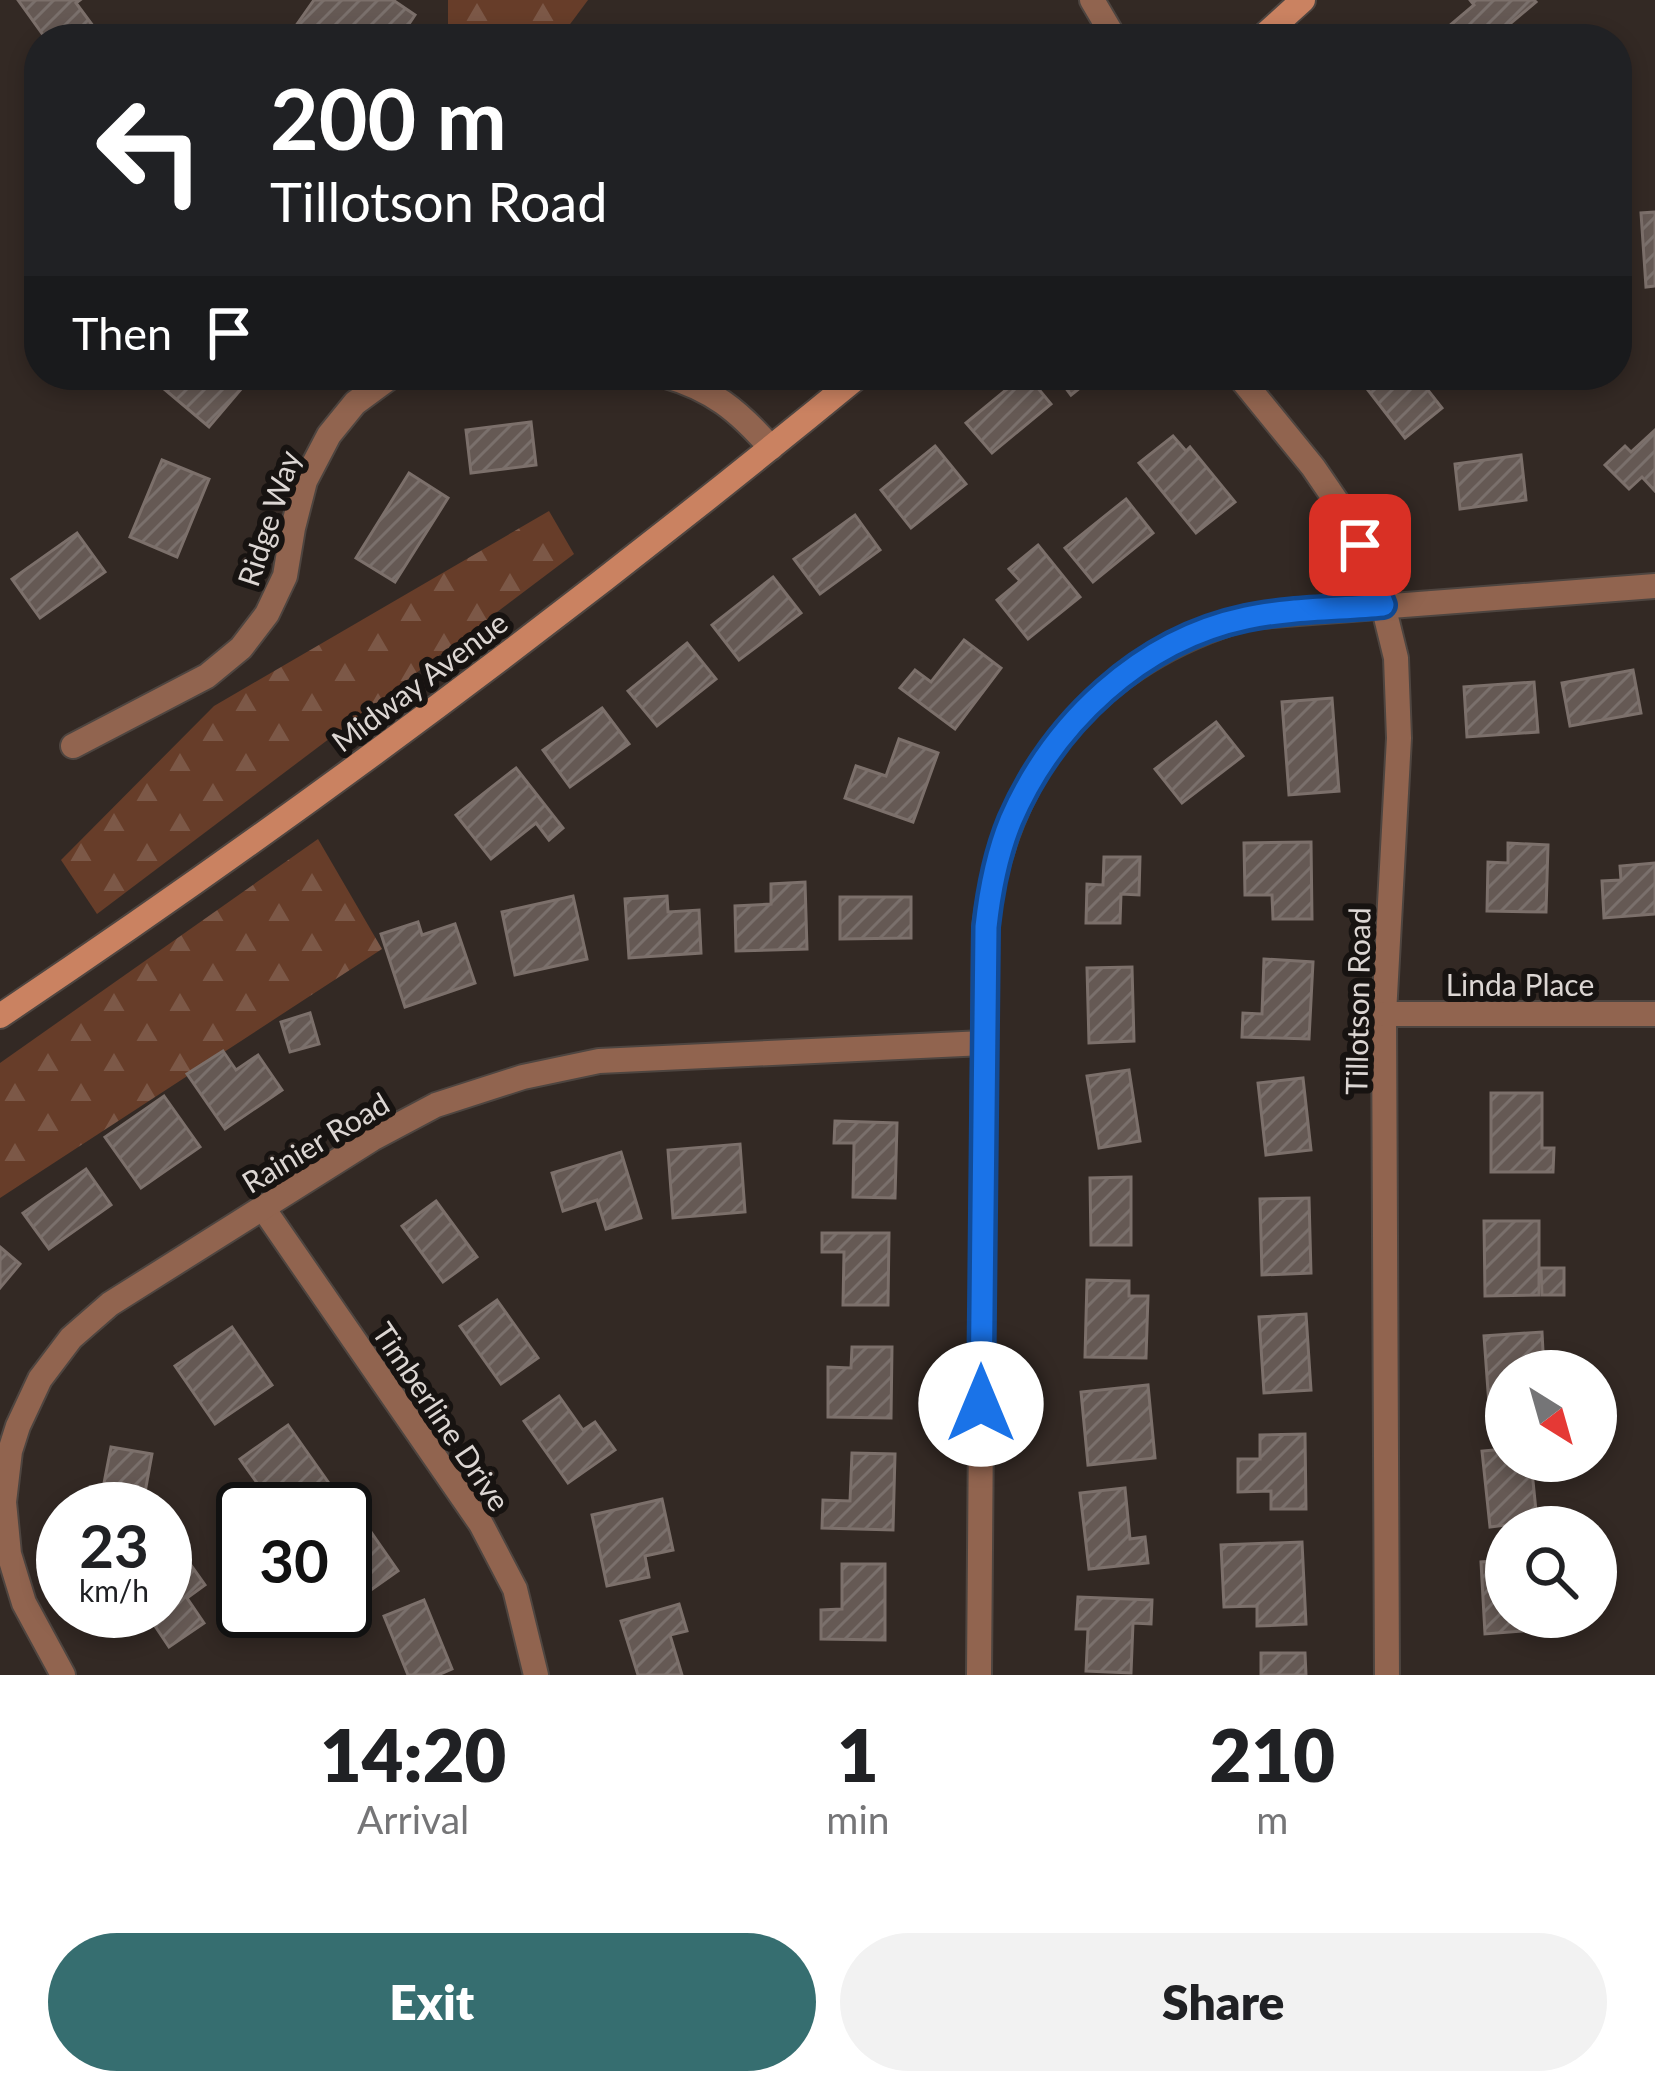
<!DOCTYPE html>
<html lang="en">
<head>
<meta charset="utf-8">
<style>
	body { margin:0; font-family:Lato,sans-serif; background:#f2f2f2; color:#202124; height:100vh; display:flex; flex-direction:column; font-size:45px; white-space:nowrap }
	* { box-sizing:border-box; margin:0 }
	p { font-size:39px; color:#757577 }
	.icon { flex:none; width:66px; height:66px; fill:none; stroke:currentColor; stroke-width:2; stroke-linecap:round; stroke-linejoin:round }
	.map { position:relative; height:1675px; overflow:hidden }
	.panel { display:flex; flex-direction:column; background:#fff; flex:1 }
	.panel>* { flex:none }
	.hud { position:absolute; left:24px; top:24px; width:1608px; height:366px; border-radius:48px; box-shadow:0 6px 18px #0003; background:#202124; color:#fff; overflow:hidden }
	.needle { width:78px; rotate:143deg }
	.fabs { position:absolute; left:1485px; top:1350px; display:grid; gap:24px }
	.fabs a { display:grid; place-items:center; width:132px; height:132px; border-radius:50%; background:#fff; box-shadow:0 6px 18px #0003; font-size:60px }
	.speed { position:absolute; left:36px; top:1482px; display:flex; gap:24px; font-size:60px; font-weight:700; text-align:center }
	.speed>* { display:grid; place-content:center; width:156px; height:156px; border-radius:50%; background:#fff; box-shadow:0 6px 18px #0003; line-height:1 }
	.speed small { font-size:30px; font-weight:400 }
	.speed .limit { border:6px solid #111; border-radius:18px; background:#fff; color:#111 }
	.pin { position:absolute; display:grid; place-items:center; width:102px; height:102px; color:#fff; margin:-51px; border-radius:24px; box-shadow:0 6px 18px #0006 }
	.me { position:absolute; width:132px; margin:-66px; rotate:0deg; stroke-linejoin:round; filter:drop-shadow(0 0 9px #0008) }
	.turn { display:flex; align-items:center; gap:42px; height:252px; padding:0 48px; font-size:54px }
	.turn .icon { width:156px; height:156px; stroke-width:2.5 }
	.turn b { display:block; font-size:84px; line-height:102px }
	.then { display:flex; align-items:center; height:114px; padding:0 48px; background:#0003; gap:24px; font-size:45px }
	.eta { display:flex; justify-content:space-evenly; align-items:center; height:204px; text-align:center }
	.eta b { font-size:72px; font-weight:800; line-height:84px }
	.cta { display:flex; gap:24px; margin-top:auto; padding:24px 48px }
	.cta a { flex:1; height:138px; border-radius:72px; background:#366e70; color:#fff; font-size:48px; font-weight:800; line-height:138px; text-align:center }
	.cta a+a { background:#f2f2f2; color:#202124 }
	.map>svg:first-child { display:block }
	.forest { fill:url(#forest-firs) }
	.building { fill:url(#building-hatch); stroke:#7c706b; stroke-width:3 }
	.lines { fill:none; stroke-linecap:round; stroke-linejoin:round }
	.minor-casing { stroke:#4e4540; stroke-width:28 }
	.secondary-casing { stroke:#4e4540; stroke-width:28 }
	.minor { stroke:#91644f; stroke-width:24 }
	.secondary { stroke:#ca8261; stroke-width:24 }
	.route-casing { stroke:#114b97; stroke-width:30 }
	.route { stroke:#1a73e8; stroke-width:21 }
	.labels { text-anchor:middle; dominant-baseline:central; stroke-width:12; stroke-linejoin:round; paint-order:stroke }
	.street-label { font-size:30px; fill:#dcd6d3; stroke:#171311 }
</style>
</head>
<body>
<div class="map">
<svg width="1655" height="1675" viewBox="0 0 1655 1675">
	<defs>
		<pattern id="forest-firs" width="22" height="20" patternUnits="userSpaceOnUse" patternTransform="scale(3)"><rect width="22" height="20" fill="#673d29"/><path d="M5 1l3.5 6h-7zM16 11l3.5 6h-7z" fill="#7c5847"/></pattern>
		<pattern id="building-hatch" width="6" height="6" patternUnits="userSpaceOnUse" patternTransform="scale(3)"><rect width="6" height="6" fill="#655954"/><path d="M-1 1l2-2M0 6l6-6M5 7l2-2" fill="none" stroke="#7a706c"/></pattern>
	</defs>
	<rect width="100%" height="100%" fill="#332924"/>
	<g class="forest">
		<path d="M448,0H588L559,39H448Z"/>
		<path d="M549,511L574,554L97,914L61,860L214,706Z"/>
		<path d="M318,839L382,949L0,1198V1063Z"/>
	</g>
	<g class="building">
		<path d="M18,0H80L76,3L96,30L83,39H46Z"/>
		<path d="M314,0H393L415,15L399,39H313L295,27Z"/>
		<path d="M1470,0H1534L1536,2L1492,39H1458L1448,27L1474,5Z"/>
		<path d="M1655,212V286L1646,287L1641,213Z"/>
		<path d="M175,375H186L192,380L196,375H253L209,427L163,388Z"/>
		<path d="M1024,375H1027L1051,404L992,453L966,423Z"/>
		<path d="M1056,375H1096L1071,395Z"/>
		<path d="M1369,375H1416L1442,408L1405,438L1361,381Z"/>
		<path d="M531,422L536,465L471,473L466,430Z"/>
		<path d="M1655,430V491L1642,477L1629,489L1605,465L1625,446L1631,452Z"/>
		<path d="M1173,436L1186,451L1190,447L1235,502L1196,533L1139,463Z"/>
		<path d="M935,446L966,484L911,528L881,490Z"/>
		<path d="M1521,455L1526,500L1460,509L1455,464Z"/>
		<path d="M162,460L209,479L177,557L130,537Z"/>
		<path d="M409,473L448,498L395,582L356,558Z"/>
		<path d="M1126,499L1153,533L1093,582L1065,548Z"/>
		<path d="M855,515L880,550L820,594L794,559Z"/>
		<path d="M77,533L105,572L40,618L12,579Z"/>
		<path d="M1038,545L1080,597L1028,639L997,600L1020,581L1009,569Z"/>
		<path d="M773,577L801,613L739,660L712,625Z"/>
		<path d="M964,640L1001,668L955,729L900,688L915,670L931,682Z"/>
		<path d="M687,643L716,679L657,726L628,691Z"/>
		<path d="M1633,670L1641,713L1570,726L1562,683Z"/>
		<path d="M1534,682L1538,732L1467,737L1464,687Z"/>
		<path d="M1332,698L1339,791L1289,795L1282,702Z"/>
		<path d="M602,708L629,744L570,787L543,750Z"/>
		<path d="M1216,722L1243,756L1182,803L1155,769Z"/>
		<path d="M899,739L938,753L913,822L845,798L856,766L886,776Z"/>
		<path d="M516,768L563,828L549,840L536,823L491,859L456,815Z"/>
		<path d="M1311,842L1312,919H1273L1272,895H1245L1244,843Z"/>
		<path d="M1508,843L1548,845L1546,912L1487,911L1488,862L1508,863Z"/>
		<path d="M1104,857H1140L1139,895L1121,894L1120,923H1086L1087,884L1103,885Z"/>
		<path d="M1655,863V914L1604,918L1602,881L1621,880L1620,866Z"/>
		<path d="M805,882L807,949L736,951L735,906L771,904V884Z"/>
		<path d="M573,896L587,959L515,975L502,912Z"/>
		<path d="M667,896L668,912L699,910L701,953L629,958L625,899Z"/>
		<path d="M840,897H911V938L840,939Z"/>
		<path d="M418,922L422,935L455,924L475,983L405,1007L381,934Z"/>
		<path d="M1264,959L1313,962L1309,1039L1242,1037L1243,1013L1262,1014Z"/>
		<path d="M1132,967L1134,1041L1089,1043L1087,968Z"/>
		<path d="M310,1013L319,1044L290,1052L281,1022Z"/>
		<path d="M223,1051L236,1070L258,1055L282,1090L225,1129L187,1074Z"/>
		<path d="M1129,1070L1140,1141L1099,1148L1087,1076Z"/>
		<path d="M1303,1078L1311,1150L1266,1155L1258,1083Z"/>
		<path d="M1491,1093H1542V1148H1554L1553,1172H1491Z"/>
		<path d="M164,1096L200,1147L141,1188L105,1137Z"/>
		<path d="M835,1121L897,1123L895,1198L853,1197L854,1143H834Z"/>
		<path d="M740,1144L745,1212L673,1218L668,1150Z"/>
		<path d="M621,1152L641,1218L606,1229L597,1200L563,1211L552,1173Z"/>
		<path d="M86,1169L111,1205L49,1249L23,1213Z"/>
		<path d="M1131,1177V1245H1091L1090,1178Z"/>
		<path d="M1309,1198L1311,1273L1262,1275L1260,1199Z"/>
		<path d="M436,1201L477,1257L443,1282L402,1226Z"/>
		<path d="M1484,1221H1539V1295L1485,1296Z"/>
		<path d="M822,1233H889L888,1305H843L844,1252H822Z"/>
		<path d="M0,1247L20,1264L0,1288Z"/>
		<path d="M1541,1268H1564V1295H1542Z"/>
		<path d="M1087,1280L1129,1281V1296H1148L1146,1358L1085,1357Z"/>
		<path d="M497,1300L538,1358L501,1384L460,1326Z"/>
		<path d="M1306,1314L1311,1390L1264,1393L1259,1317Z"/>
		<path d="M232,1327L272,1385L215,1424L175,1366Z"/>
		<path d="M1542,1332L1544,1371H1506V1404L1489,1405L1484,1336Z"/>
		<path d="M852,1347H892L891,1418L828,1417V1367L851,1368Z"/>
		<path d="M1148,1385L1155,1458L1088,1465L1081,1392Z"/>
		<path d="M559,1396L583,1430L595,1422L615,1450L568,1483L524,1421Z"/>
		<path d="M288,1425L333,1489L306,1509H294L278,1485L265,1494L240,1459Z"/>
		<path d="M1305,1434L1306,1509H1271V1491L1238,1492V1459H1260V1435Z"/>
		<path d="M111,1447L152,1454L142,1509H99Z"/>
		<path d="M1506,1449V1461H1531L1537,1521L1490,1527L1482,1451Z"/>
		<path d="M852,1453L895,1454L893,1530L822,1528L823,1500L850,1501Z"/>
		<path d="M1125,1488L1130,1539L1145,1537L1148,1563L1089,1569L1080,1493Z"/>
		<path d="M662,1499L673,1550L645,1556L649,1577L607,1586L592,1515Z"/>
		<path d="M355,1509L398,1571L361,1597L345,1575V1516Z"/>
		<path d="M1302,1542L1306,1624L1257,1626V1606L1224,1607L1221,1545Z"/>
		<path d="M181,1551L205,1585L187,1598L204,1623L169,1647L145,1611H165V1563Z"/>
		<path d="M1506,1560V1617H1560V1628L1485,1634L1481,1562Z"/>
		<path d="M842,1564H885V1640L821,1639V1610L842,1609Z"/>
		<path d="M1078,1597L1152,1600L1151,1624L1133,1623L1131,1673L1086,1671L1088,1629H1076Z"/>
		<path d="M424,1600L452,1669L438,1675H408L384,1616Z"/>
		<path d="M679,1604L687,1631L670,1635L682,1675H638L621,1621Z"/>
		<path d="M1261,1653H1305L1306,1675H1261Z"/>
	</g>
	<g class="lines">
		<g class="minor-casing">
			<g id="minor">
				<path d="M1092,0L1115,39"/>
				<path d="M663,375C712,389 738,410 771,448"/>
				<path d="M1238,375L1313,467L1341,508L1360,545L1383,605L1396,658L1399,738L1384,1014L1387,1675"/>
				<path d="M73,746L207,676L241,648L267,614L285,576L293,528L305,481L329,435L355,403L393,375"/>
				<path d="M1384,1014H1655"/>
				<path d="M263,1208L481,1524L515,1589L536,1675"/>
				<path d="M63,1675L24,1603L9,1554L4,1502L10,1451L18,1426L40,1379L71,1338L110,1304L372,1139L436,1105L523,1077L599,1061L984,1043"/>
				<path d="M979,1675L985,927C1005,770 1096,661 1248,617L1655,586"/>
			</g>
		</g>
		<g class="secondary-casing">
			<g id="secondary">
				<path d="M1260,39L1303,0"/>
				<path d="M0,1016C297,817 584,602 860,375"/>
			</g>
		</g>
		<use href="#minor" class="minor"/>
		<use href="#secondary" class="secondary"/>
	</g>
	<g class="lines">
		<g class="route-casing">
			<path id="route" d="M981,1404L986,927C990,890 997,854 1011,820C1053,723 1141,640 1246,618C1286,609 1341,609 1383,605L1360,545"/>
		</g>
		<use href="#route" class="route"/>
	</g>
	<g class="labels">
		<g class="street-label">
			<text transform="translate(268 518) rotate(-72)">Ridge Way</text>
			<text transform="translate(419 681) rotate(-37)">Midway Avenue</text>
			<text x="1520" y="984">Linda Place</text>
			<text transform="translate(1357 1001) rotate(-89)">Tillotson Road</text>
			<text transform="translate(315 1142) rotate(-31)">Rainier Road</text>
			<text transform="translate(442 1416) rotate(56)">Timberline Drive</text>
		</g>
	</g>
</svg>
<div class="fabs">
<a><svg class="needle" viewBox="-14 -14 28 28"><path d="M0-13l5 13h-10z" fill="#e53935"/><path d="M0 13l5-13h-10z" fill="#757577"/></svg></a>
<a><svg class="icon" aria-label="search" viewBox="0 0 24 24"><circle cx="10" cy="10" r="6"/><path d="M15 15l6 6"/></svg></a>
</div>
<div class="speed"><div>23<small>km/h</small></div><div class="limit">30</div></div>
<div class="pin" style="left:1360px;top:545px;background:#d93025"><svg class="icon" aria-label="arrive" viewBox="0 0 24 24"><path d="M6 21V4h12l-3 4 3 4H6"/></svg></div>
<svg class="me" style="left:981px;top:1404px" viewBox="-20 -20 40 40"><circle r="19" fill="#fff"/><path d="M0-13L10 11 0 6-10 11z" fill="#1a73e8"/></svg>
<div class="hud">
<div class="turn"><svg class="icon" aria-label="left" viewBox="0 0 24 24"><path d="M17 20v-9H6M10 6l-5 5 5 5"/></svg><div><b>200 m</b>Tillotson Road</div></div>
<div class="then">Then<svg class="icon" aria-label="arrive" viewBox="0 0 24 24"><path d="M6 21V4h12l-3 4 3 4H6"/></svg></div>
</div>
</div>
<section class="panel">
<div class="eta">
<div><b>14:20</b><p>Arrival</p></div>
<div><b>1</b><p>min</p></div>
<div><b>210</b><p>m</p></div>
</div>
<div class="cta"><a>Exit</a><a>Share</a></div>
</section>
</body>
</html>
